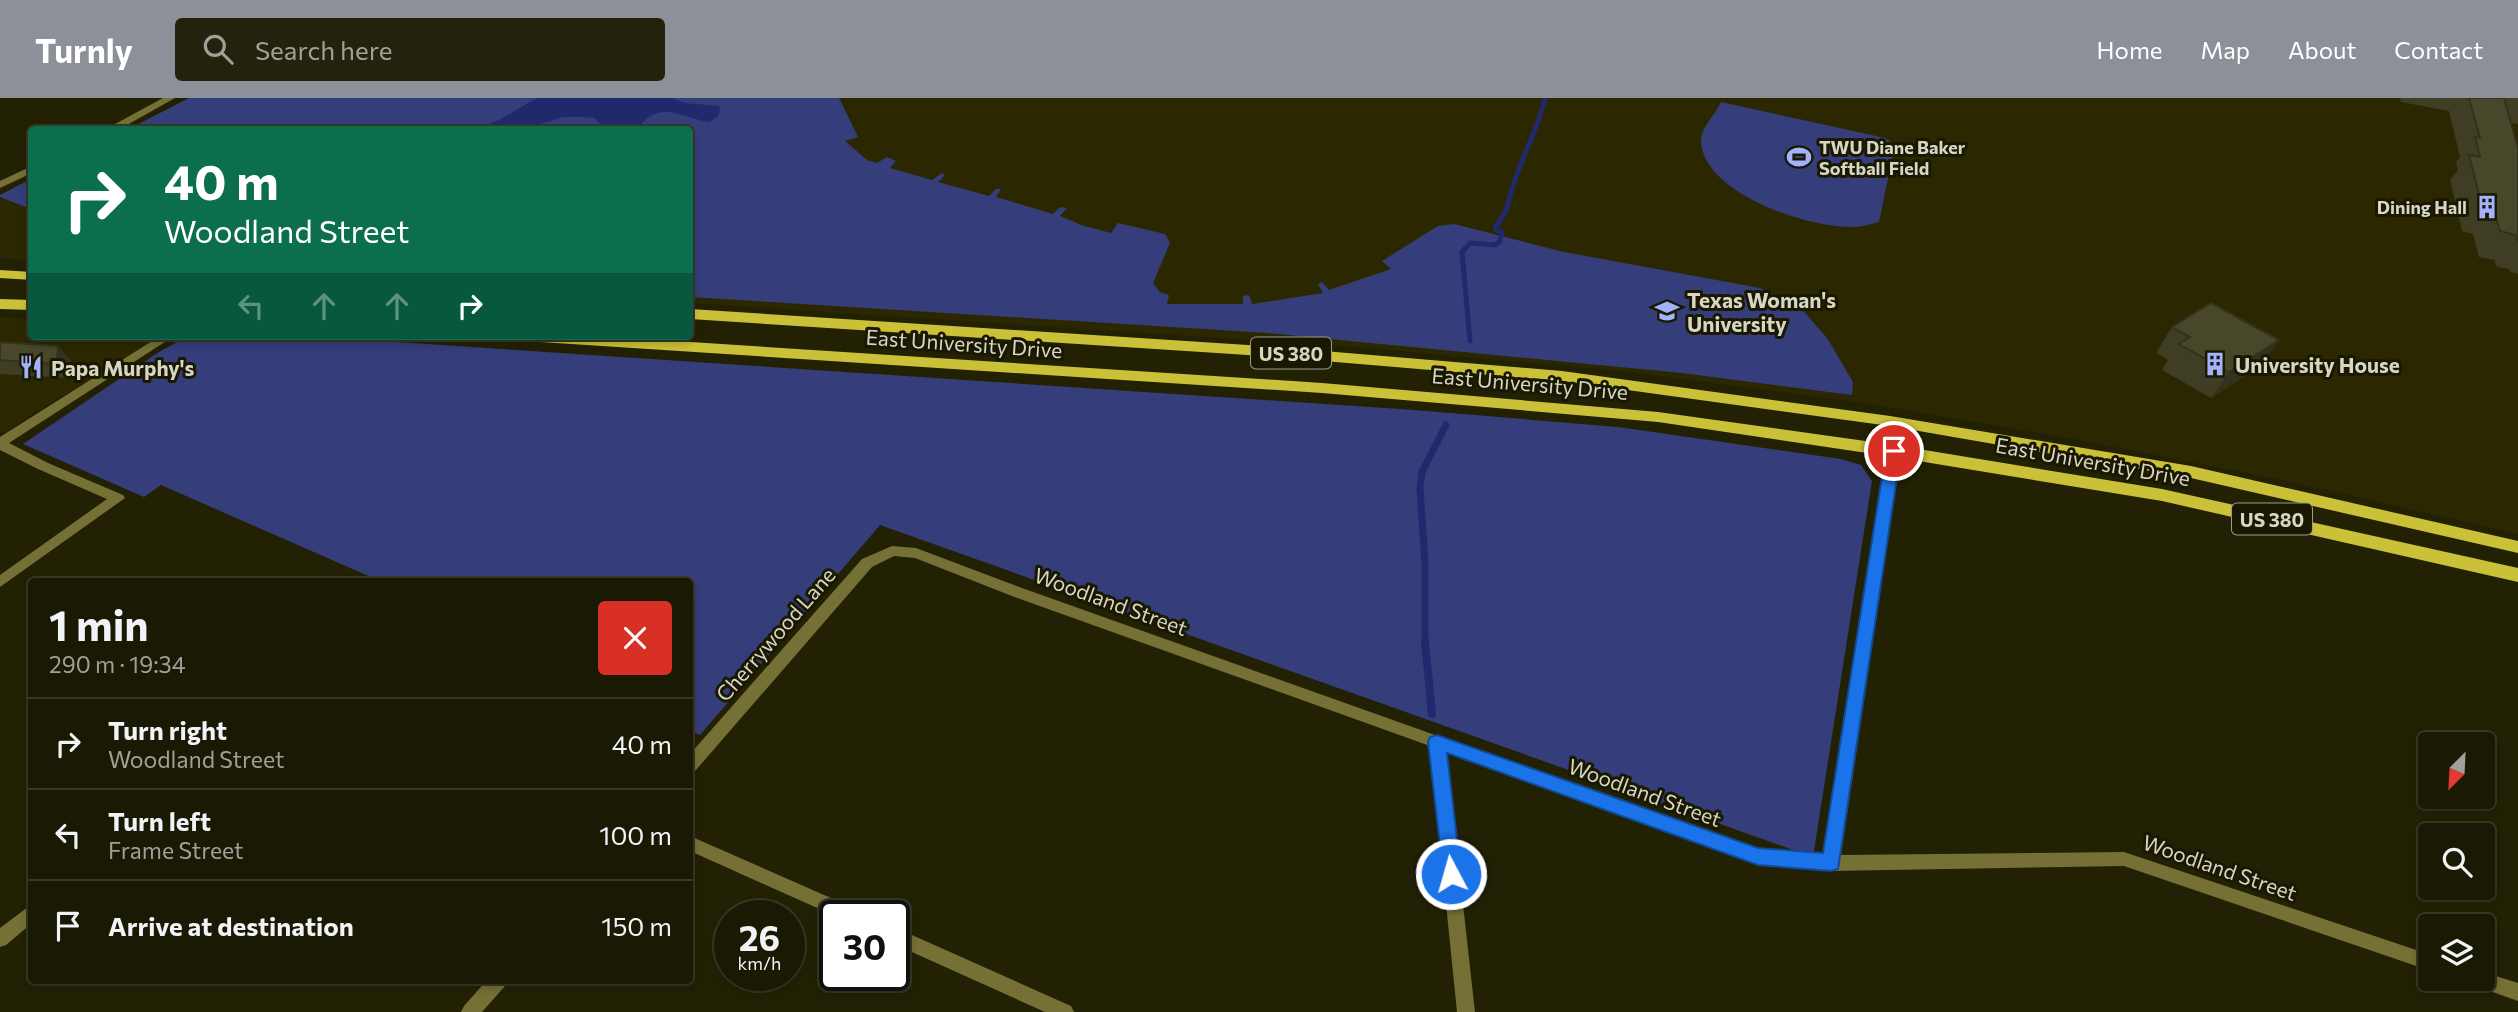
<!DOCTYPE html>
<html lang="en">
<head>
<meta charset="utf-8">
<style>
	body { margin:0; font-family:Commissioner,sans-serif; background:#23220d; color:#f1f3f6; height:100vh; display:flex; flex-direction:column; font-size:26px; white-space:nowrap }
	* { box-sizing:border-box; margin:0 }
	p { font-size:23px; color:#9fa09a }
	.icon { flex:none; width:38px; height:38px; fill:none; stroke:currentColor; stroke-width:2; stroke-linecap:round; stroke-linejoin:round }
	.map { position:relative; flex:1; overflow:hidden }
	.details { position:absolute; left:28px; top:480px; width:665px; height:406px; display:flex; flex-direction:column; background:#1a1903; border-radius:7px; box-shadow:0 4px 10px #0003,0 0 0 2px #383825 }
	.details>* { flex:none }
	.top-card { position:absolute; left:28px; top:28px; width:665px; height:214px; border-radius:7px; box-shadow:0 4px 10px #0003,0 0 0 2px #383825; background:#0b6e4f; color:#fff; overflow:hidden }
	.needle { width:46px; rotate:204deg }
	.tools { position:absolute; left:2418px; top:634px; display:grid; gap:14px }
	.tools a { display:grid; place-items:center; width:77px; height:77px; border-radius:7px; background:#1a1903; box-shadow:0 4px 10px #0003,0 0 0 2px #383825; font-size:35px }
	.speed { position:absolute; left:714px; top:802px; display:flex; gap:14px; font-size:35px; font-weight:700; text-align:center }
	.speed>* { display:grid; place-content:center; width:91px; height:91px; border-radius:50%; background:#1a1903; box-shadow:0 4px 10px #0003,0 0 0 2px #383825; line-height:1 }
	.speed small { font-size:18px; font-weight:400 }
	.speed .limit { border:4px solid #111; border-radius:10px; background:#fff; color:#111 }
	.pin { position:absolute; display:grid; place-items:center; width:60px; height:60px; color:#fff; margin:-30px; border:4px solid #fff; border-radius:50%; box-shadow:0 2px 7px #0007 }
	.me { position:absolute; width:77px; margin:-38px; rotate:354deg; stroke-linejoin:round; filter:drop-shadow(0 0 5px #0008) }
	.turn { display:flex; align-items:center; gap:24px; height:147px; padding:0 21px; font-size:32px }
	.turn .icon { width:91px; height:91px; stroke-width:2.5 }
	.turn b { display:block; font-size:49px; line-height:60px }
	.lanes { display:flex; align-items:center; height:66px; padding:0 21px; background:#0003; justify-content:center; gap:35px; direction:ltr }
	.lanes .off { opacity:.35 }
	.round { display:grid; place-items:center; flex:none; width:74px; height:74px; border-radius:7px; background:#23220d }
	.headline { display:flex; align-items:center; justify-content:space-between; height:119px; padding:0 21px }
	h1 { font-size:42px; font-weight:700; line-height:52px }
	ul { padding:0; list-style:none }
	li { display:flex; align-items:center; gap:21px; height:91px; padding:0 21px; border-top:2px solid #383825 }
	li div { flex:1 }
	li b { display:block; font-size:26px }
	li em { font-style:normal }
	header { display:flex; align-items:center; gap:42px; box-sizing:border-box; height:98px; padding:0 35px; background:#8c9099; color:#fff }
	header strong { font-size:33px }
	nav { display:flex; gap:38px; margin-inline-start:auto; font-size:24px }
	.search { width:490px; height:63px; background:#23220d; display:flex; align-items:center; gap:18px; box-sizing:border-box; padding:0 24px; border-radius:7px; color:#9fa09a; font-size:26px }
	.map>svg:first-child { display:block }
	.built { fill:#2b2801 }
	.green { fill:#353e7b }
	.water { fill:#22286c }
	.lines { fill:none; stroke-linecap:round; stroke-linejoin:round }
	.stream-far2 { stroke:#22286c; stroke-width:5 }
	.stream-far1 { stroke:#22286c; stroke-width:7 }
	.stream { stroke:#22286c; stroke-width:8 }
	.minor { fill:#747036; fill-rule:evenodd }
	.tertiary { fill:#747036; fill-rule:evenodd }
	.primary { fill:#cbc139; fill-rule:evenodd }
	.wall { fill:#3f3d23 }
	.shaded-wall { fill:#33321d }
	.building { fill:#494729; stroke:#33321d; stroke-width:2 }
	.route { fill:#1a73e8; stroke:#114b97; stroke-width:2 }
	.labels { text-anchor:middle; dominant-baseline:central; stroke-width:6; stroke-linejoin:round; paint-order:stroke }
	.far-poi-label { font-size:18px; font-weight:bold; fill:#d6d6c5; stroke:#1a1800; text-anchor:start }
	.shield { fill:#1a1800; stroke:#9e9d8a; stroke-width:2 }
	.shield-label { font-size:19px; font-weight:bold; fill:#d6d6c5 }
	.poi-label { font-size:21px; font-weight:bold; fill:#d6d6c5; stroke:#1a1800; text-anchor:start }
	.street-label { font-size:21px; fill:#d6d6c5; stroke:#1a1800 }
</style>
</head>
<body>
<header>
<strong>Turnly</strong>
<div class="search"><svg class="icon" aria-label="search" viewBox="0 0 24 24"><circle cx="10" cy="10" r="6"/><path d="M15 15l6 6"/></svg>Search here</div>
<nav><a>Home</a><a>Map</a><a>About</a><a>Contact</a></nav>
</header>
<div class="map">
<svg width="2518" height="914" viewBox="0 0 2518 914">
	<rect width="100%" height="100%" fill="#232104"/>
	<g class="built">
		<path d="M189,0H2518V436L2297,385L2085,343L1865,305L1623,273L1344,248L690,205V32H127Z"/>
		<path d="M31,81V162L0,160V97Z"/>
		<path d="M0,219L31,221L32,238H154L146,246L85,287L49,305L6,334H0Z"/>
	</g>
	<g class="green">
		<path d="M189,0H839L858,39L845,43L867,62L877,65L887,59L896,63L890,70L932,82L942,75L945,77L938,84L989,98L996,91H1001L996,99L1053,116L1060,109L1067,110L1060,118L1084,128L1111,135L1118,125L1165,136L1170,145L1153,185L1160,194L1169,197L1167,206H1243V198L1249,197L1252,206L1323,195L1318,186L1322,184L1329,192L1391,171L1382,163L1438,128L1454,126L1564,154L1760,190L1798,207L1827,240L1853,284L1852,297L1682,275L1268,235L690,199V32H127Z"/>
		<path d="M1721,4L1885,40L1895,47L1879,124C1871,126 1861,129 1853,129C1810,130 1714,99 1702,51C1697,31 1714,20 1721,4Z"/>
		<path d="M31,81V111L0,99V97Z"/>
		<path d="M188,238H307L1414,312L1618,329L1841,361L1861,367L1872,383L1813,759L880,427L700,637L690,633V483H380L161,387L144,399L23,346L159,254Z"/>
	</g>
	<path class="water" d="M537,0H672L685,5L720,8L719,17L710,24C680,20 660,0 637,31H606L594,20L581,19H563L523,31H475L499,22Z"/>
	<g class="lines">
		<path class="stream-far2" d="M1470,243L1462,154L1470,145L1495,147L1500,143L1502,134L1496,132V128C1510,109 1506,109 1513,88C1522,58 1538,31 1545,0"/>
		<path class="stream-far1" d="M1425,545V465L1420,390L1422,374L1446,327"/>
		<path class="stream" d="M1425,544L1432,616"/>
		<g class="minor">
			<path d="M160,238H174L9,345L48,365L123,397L125,400L0,489V477L107,401L38,371L0,352V339Z"/>
			<path d="M1890,319L1896,323L1901,353L1841,757L2124,754L2431,857V873L2124,768L1831,773L1758,766L1446,654L1475,914H1457L1430,648L1012,498L915,460L894,458L872,469L696,672L690,674V656L862,461L892,448L916,450L1022,490L1758,752L1824,757L1887,353L1884,323Z"/>
			<path d="M690,738L856,811L859,817L835,818L690,753Z"/>
			<path d="M32,806V825L6,847L0,849V830Z"/>
			<path d="M894,829L1071,908L1074,914H1045L894,846Z"/>
			<path d="M2483,874L2518,885V903L2470,886L2467,880H2483Z"/>
			<path d="M487,882H508L505,888L482,914H461L464,908Z"/>
		</g>
		<g class="tertiary">
			<path d="M163,0H175L118,32H104Z"/>
			<path d="M32,68V75L0,90V83Z"/>
		</g>
		<g class="primary">
			<path d="M0,172L32,174V182L0,180Z"/>
			<path d="M0,201L32,202V212L0,211Z"/>
			<path d="M690,211L1263,248L1562,273L1890,318L2191,368L2518,443V455L2191,380L1890,328L1562,283L1263,258L690,221Z"/>
			<path d="M518,238H598L1322,285L1658,314L1894,347L2162,391L2518,470V484L2162,403L1894,359L1658,324L1322,295L525,243Z"/>
		</g>
	</g>
	<g class="wall">
		<path d="M2400,0H2518V26L2510,25L2517,47H2518V176L2510,174L2509,171L2497,169L2494,162L2479,159L2473,136L2462,133L2450,82L2458,72L2456,64L2460,59L2449,13L2401,4Z"/>
		<path d="M2172,229L2261,267L2211,300L2162,272L2168,262L2156,255Z"/>
		<path d="M0,244L71,262L69,280L0,276Z"/>
	</g>
	<g class="shaded-wall">
		<path d="M2279,242L2261,267L2211,300L2229,274Z"/>
		<path d="M58,248L71,262L69,280L57,266Z"/>
	</g>
	<g class="building">
		<path d="M2469,0H2504L2517,47H2518V143L2515,137L2500,133L2493,110L2482,108L2469,57L2480,59L2475,39L2480,40Z"/>
		<path d="M2211,205L2279,242L2229,274L2179,246L2190,239L2172,229Z"/>
		<path d="M0,244L58,248L57,266L0,262Z"/>
	</g>
	<path class="route" d="M1894,347L1901,353L1838,771L1831,773L1758,767L1447,655L1461,776L1458,782L1451,785L1444,782L1428,644L1430,639L1437,637L1758,750L1823,755L1886,353Z"/>
	<defs>
		<g id="stadium-bare" transform="scale(1.89)"><path d="M0-5a6.5 5 0 1 0 0 10a6.5 5 0 1 0 0-10ZM-3.5-1.8h7v3.6h-7Z" fill="#a2b2fd" stroke="#1a1800" stroke-width="2.5" paint-order="stroke"/></g>
		<g id="building-bare" transform="scale(1.89)"><path d="M-4-6H4V6H1V3H-1V6H-4ZM-2.5-4.3h1.7v1.8h-1.7ZM.8-4.3h1.7v1.8H.8ZM-2.5-1h1.7V.8h-1.7ZM.8-1h1.7V.8H.8Z" fill="#a2b2fd" stroke="#1a1800" stroke-width="2.5" paint-order="stroke"/></g>
		<g id="university-bare" transform="scale(1.89)"><path d="M0-5L7-2L0 1L-7-2ZM-4 1L0 2.5L4 1V4Q0 6-4 4Z" fill="#a2b2fd" stroke="#1a1800" stroke-width="2.5" paint-order="stroke"/></g>
		<g id="restaurant-bare" transform="scale(1.89)"><path d="M-5-6h1v4h1v-4h1v4h1v-4h1v5L-1.5 .5V6h-2V.5L-5-1ZM5-6V6H3V1.5H1.5Q1.5-4 5-6Z" fill="#a2b2fd" stroke="#1a1800" stroke-width="2.5" paint-order="stroke"/></g>
	</defs>
	<g fill-rule="evenodd">
		<use href="#stadium-bare" x="1799" y="59"/>
		<use href="#building-bare" x="2487" y="109"/>
		<use href="#university-bare" x="1667" y="213"/>
		<use href="#building-bare" x="2215" y="266"/>
		<use href="#restaurant-bare" x="31" y="269"/>
	</g>
	<g class="labels">
		<g class="far-poi-label">
			<text x="1819" y="49">TWU Diane Baker<tspan x="1819" dy="21">Softball Field</tspan></text>
			<text x="2467" y="109" text-anchor="end">Dining Hall</text>
		</g>
		<g class="shield">
			<rect x="1251" y="239.5" width="80" height="31" rx="5"/>
			<rect x="2232" y="405.5" width="80" height="31" rx="5"/>
		</g>
		<g class="shield-label">
			<text x="1291" y="255">US 380</text>
			<text x="2272" y="421">US 380</text>
		</g>
		<g class="poi-label">
			<text x="1687" y="201">Texas Woman's<tspan x="1687" dy="24">University</tspan></text>
			<text x="2235" y="266">University House</text>
			<text x="51" y="269">Papa Murphy's</text>
		</g>
		<g class="street-label">
			<text transform="translate(964 245) rotate(4)">East University Drive</text>
			<text transform="translate(1530 285) rotate(5)">East University Drive</text>
			<text transform="translate(2093 363) rotate(10)">East University Drive</text>
			<text transform="translate(1111 503) rotate(20)">Woodland Street</text>
			<text transform="translate(775 536) rotate(-49)">Cherrywood Lane</text>
			<text transform="translate(1645 694) rotate(20)">Woodland Street</text>
			<text transform="translate(2220 769) rotate(19)">Woodland Street</text>
		</g>
	</g>
</svg>
<div class="tools">
<a><svg class="needle" viewBox="-14 -14 28 28"><path d="M0-13l5 13h-10z" fill="#e53935"/><path d="M0 13l5-13h-10z" fill="#9fa09a"/></svg></a>
<a><svg class="icon" aria-label="search" viewBox="0 0 24 24"><circle cx="10" cy="10" r="6"/><path d="M15 15l6 6"/></svg></a>
<a><svg class="icon" aria-label="layers" viewBox="0 0 24 24"><path d="M12 4l9 5-9 5-9-5zM3 14l9 5 9-5"/></svg></a>
</div>
<div class="speed"><div>26<small>km/h</small></div><div class="limit">30</div></div>
<div class="pin" style="left:1894px;top:353px;background:#d93025"><svg class="icon" aria-label="arrive" viewBox="0 0 24 24"><path d="M6 21V4h12l-3 4 3 4H6"/></svg></div>
<svg class="me" style="left:1451px;top:776px" viewBox="-20 -20 40 40"><circle r="17" fill="#1a73e8" stroke="#fff" stroke-width="3"/><path d="M0-11L8 9 0 5-8 9z" fill="#fff"/></svg>
<div class="top-card">
<div class="turn"><svg class="icon" aria-label="right" viewBox="0 0 24 24"><path d="M7 20v-9h11M14 6l5 5-5 5"/></svg><div><b>40 m</b>Woodland Street</div></div>
<div class="lanes"><svg class="icon off" aria-label="left" viewBox="0 0 24 24"><path d="M17 20v-9H6M10 6l-5 5 5 5"/></svg><svg class="icon off" aria-label="ahead" viewBox="0 0 24 24"><path d="M12 20V5M6 11l6-6 6 6"/></svg><svg class="icon off" aria-label="ahead" viewBox="0 0 24 24"><path d="M12 20V5M6 11l6-6 6 6"/></svg><svg class="icon" aria-label="right" viewBox="0 0 24 24"><path d="M7 20v-9h11M14 6l5 5-5 5"/></svg></div>
</div>
<section class="details">
<div class="headline"><div><h1>1 min</h1><p>290 m · 19:34</p></div><a class="round" style="background:#d93025;color:#fff"><svg class="icon" aria-label="close" viewBox="0 0 24 24"><path d="M6 6l12 12M18 6L6 18"/></svg></a></div>
<ul>
<li><svg class="icon" aria-label="right" viewBox="0 0 24 24"><path d="M7 20v-9h11M14 6l5 5-5 5"/></svg><div><b>Turn right</b><p>Woodland Street</p></div><em>40 m</em></li>
<li><svg class="icon" aria-label="left" viewBox="0 0 24 24"><path d="M17 20v-9H6M10 6l-5 5 5 5"/></svg><div><b>Turn left</b><p>Frame Street</p></div><em>100 m</em></li>
<li><svg class="icon" aria-label="arrive" viewBox="0 0 24 24"><path d="M6 21V4h12l-3 4 3 4H6"/></svg><div><b>Arrive at destination</b></div><em>150 m</em></li>
</ul>
</section>
</div>
</body>
</html>
